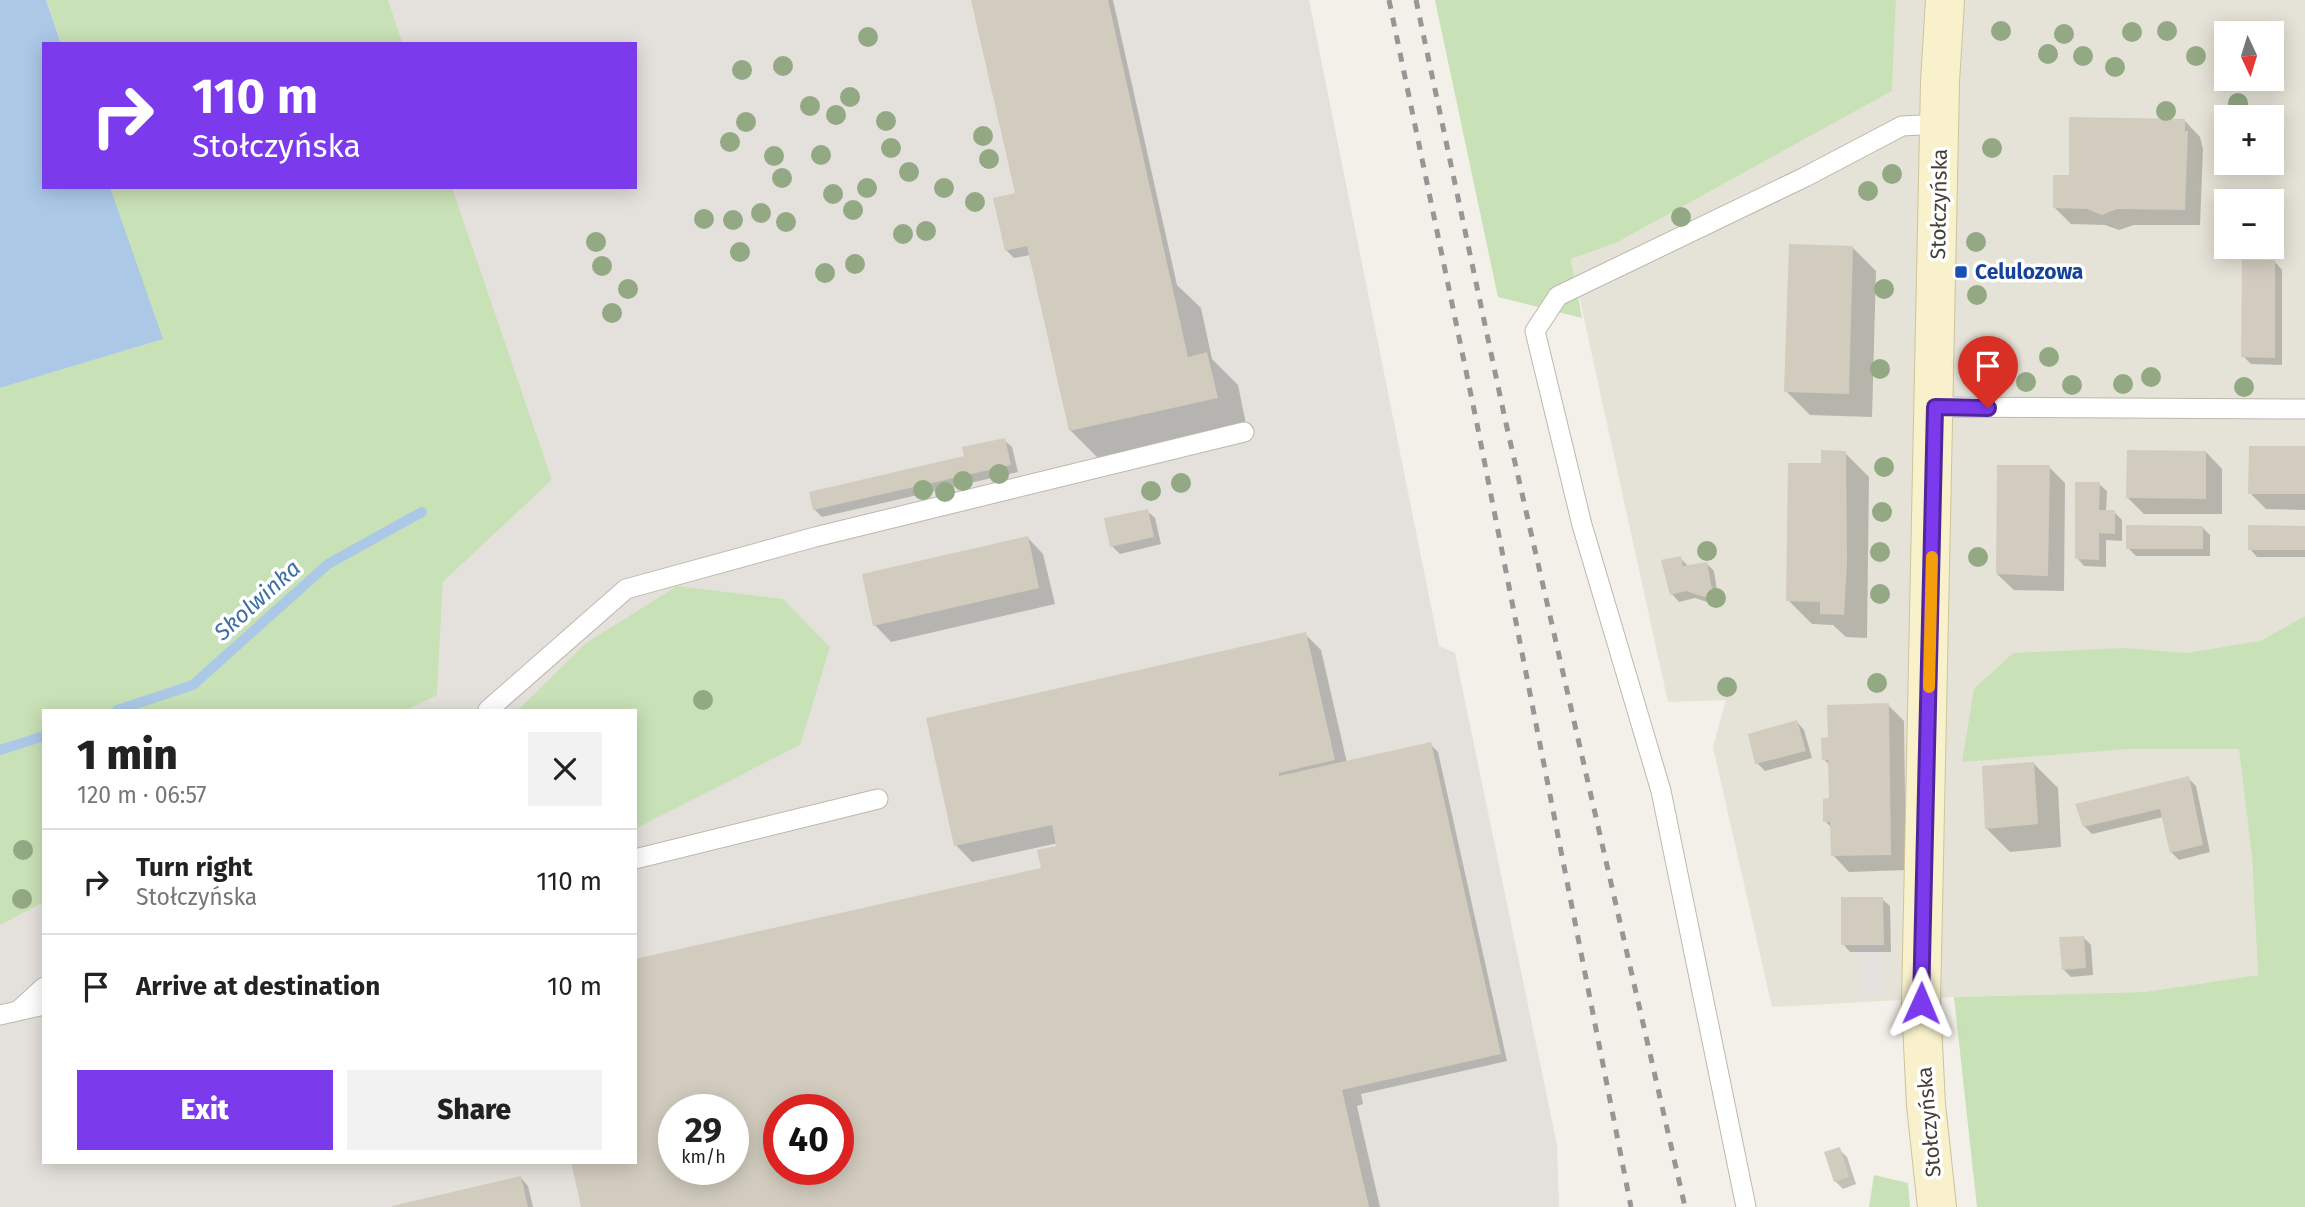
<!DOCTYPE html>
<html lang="en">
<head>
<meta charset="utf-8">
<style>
	body { margin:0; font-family:"Fira Sans",sans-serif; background:#f2f2f2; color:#222; height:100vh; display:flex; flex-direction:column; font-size:26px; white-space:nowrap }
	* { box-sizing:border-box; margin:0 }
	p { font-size:23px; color:#767676 }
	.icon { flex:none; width:38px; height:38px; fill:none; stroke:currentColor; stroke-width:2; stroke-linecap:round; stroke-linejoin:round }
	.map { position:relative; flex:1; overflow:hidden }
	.sheet { position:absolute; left:42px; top:709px; width:595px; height:455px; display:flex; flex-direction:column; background:#fff; border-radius:0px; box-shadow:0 4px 18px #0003 }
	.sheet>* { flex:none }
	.guide { position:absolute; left:42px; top:42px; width:595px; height:147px; border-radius:0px; box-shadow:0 4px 18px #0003; background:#7c3aed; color:#fff; overflow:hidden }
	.needle { width:46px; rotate:176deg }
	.tools { position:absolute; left:2214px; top:21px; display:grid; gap:14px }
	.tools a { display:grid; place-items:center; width:70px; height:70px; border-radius:0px; background:#fff; box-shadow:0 4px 18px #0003; font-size:35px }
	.speed { position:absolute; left:658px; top:1094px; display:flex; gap:14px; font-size:35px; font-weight:700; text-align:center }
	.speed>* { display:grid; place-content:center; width:91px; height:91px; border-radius:50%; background:#fff; box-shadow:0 4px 18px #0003; line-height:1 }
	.speed small { font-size:18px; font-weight:400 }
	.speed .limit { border:10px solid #d22; background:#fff; color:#111 }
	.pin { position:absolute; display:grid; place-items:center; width:60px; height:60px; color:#fff; margin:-72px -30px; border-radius:50% 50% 50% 0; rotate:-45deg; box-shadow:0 0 7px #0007 }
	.pin .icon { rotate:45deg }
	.me { position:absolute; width:77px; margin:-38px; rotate:1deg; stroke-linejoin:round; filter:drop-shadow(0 0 5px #0008) }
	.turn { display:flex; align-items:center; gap:24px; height:147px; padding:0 35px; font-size:32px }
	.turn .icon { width:91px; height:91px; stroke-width:2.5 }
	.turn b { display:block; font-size:49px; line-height:60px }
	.round { display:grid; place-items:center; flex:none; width:74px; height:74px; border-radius:0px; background:#f2f2f2 }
	.overview { display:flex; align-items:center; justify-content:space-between; height:119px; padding:0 35px }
	h1 { font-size:42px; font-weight:800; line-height:52px }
	.action { display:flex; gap:14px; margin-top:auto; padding:14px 35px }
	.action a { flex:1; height:80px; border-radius:0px; background:#7c3aed; color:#fff; font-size:28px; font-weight:800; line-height:80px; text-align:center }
	.action a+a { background:#f2f2f2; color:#222 }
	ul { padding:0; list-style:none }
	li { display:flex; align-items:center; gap:21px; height:105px; padding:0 35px; border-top:2px solid #e0e0e0 }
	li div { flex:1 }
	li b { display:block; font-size:26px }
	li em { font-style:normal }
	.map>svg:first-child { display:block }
	.residential { fill:#e5e2d7; fill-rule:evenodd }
	.industrial { fill:#e4e1dc; fill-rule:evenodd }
	.green { fill:#c9e1b6 }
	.parking { fill:#e4e2df }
	.water { fill:#abc9e7 }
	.shadow { fill:#0003; fill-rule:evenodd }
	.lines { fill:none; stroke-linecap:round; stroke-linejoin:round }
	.stream { stroke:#abc9e7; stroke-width:10 }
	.building { fill:#d2ccbf; fill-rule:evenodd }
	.lane-casing { stroke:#bcb8ac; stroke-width:21 }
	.secondary-casing { stroke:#ccc49d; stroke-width:40 }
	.lane { stroke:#fff; stroke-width:19 }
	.secondary { stroke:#f8f1cc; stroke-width:38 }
	.rail { stroke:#969696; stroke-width:5; stroke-dasharray:9 9; stroke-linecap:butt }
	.tree { fill:#92a984 }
	.route-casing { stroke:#51269a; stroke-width:18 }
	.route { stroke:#7c3aed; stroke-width:12 }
	.slow { stroke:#f59e0b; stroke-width:12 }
	.transit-dot { fill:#1a4fb4; stroke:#fff; stroke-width:2.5 }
	.labels { text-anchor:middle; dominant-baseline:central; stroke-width:7; stroke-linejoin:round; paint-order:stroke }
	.street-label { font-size:21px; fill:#444037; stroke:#fff }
	.transit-label { font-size:21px; font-weight:bold; fill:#164399; stroke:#fff; text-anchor:start }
	.water-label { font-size:23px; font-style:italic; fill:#3e6fa3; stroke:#fff }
</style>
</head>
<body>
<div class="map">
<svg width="2305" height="1207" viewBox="0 0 2305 1207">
	<rect width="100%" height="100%" fill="#f2f0e8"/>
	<path class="residential" d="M1896,0H2305V616L2260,641L2228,648L2252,857L2258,975L2145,992L1954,997L1772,1007L1713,747L1726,700L1668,702L1571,259L1616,243L1892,91ZM2226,33H2272V79H2226ZM2226,117H2272V163H2226ZM2226,201H2272V247H2226Z"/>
	<path class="industrial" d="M388,0H1309L1439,646L1455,653L1557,1145L1559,1207H0V925L44,902V1162H635V710H407L437,694L443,582L552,480L452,187H635V44H403ZM674,1110H733V1169H674ZM779,1110H838V1169H779Z"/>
	<g class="green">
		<path d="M46,0H388L403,44H61Z"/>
		<path d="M1435,0H1896L1892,91L1616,243L1571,259L1582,318L1498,297Z"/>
		<path d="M110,187H452L552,480L443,582L437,695L407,710H44V902L0,925V388L162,339Z"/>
		<path d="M677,586L783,599L830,647L800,745L635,829V710H518L586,643Z"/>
		<path d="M2305,616V1207H1977L1954,997L2145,992L2258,975L2252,857L2239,749H2128L1962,762L1974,689L2013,653L2124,648L2187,653L2260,641Z"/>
		<path d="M1874,1175L1908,1183L1910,1207H1869Z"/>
	</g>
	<path class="parking" d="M1858,945H1884L1885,995H1859Z"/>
	<path class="water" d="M0,0H46L61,44H44V187H110L163,339L0,388Z"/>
	<g class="shadow">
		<path d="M973,0H1113L1177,285L1201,308L1212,359L1238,385L1247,429L1101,461L1070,430L1030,255L1014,258L1006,250L1017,195Z"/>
		<path d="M2184,120L2200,137L2203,149L2200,225H2134L2119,230L2105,225L2071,224L2055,208L2071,177Z"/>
		<path d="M1852,247L1876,271L1872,417L1810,415L1786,391Z"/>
		<path d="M2275,262L2282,270V365L2251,364L2243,356Z"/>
		<path d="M1004,440L1012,447L1018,472L822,517L814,509L966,458Z"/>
		<path d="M2305,448V510L2266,509L2250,493Z"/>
		<path d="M2206,452L2222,469V514H2144L2128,498Z"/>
		<path d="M1845,453L1869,477L1867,638L1846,637L1833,625L1812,624L1788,600L1823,465Z"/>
		<path d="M2049,467L2065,483L2064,591L2014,590L1997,574Z"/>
		<path d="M2099,484L2107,491L2106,512H2114L2122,520V541L2106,540V567L2084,566L2077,558Z"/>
		<path d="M1147,511L1155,518L1161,544L1120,554L1112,546Z"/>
		<path d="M2202,527L2210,535V556H2136L2128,548Z"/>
		<path d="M2305,528V557H2257L2250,549Z"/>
		<path d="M1027,537L1043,554L1055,604L891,642L875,625Z"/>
		<path d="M1680,558L1689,567L1706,563L1714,571L1719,603L1713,604L1695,598L1679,602L1672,594Z"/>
		<path d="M1305,634L1321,650L1347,763L1430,744L1438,752L1507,1061L1361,1094L1363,1104L1357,1106L1380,1207H582L572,1162H635V961L1043,869L1058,847V843L972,862L956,845ZM674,1110H733V1169H674ZM779,1110H838V1169H779Z"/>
		<path d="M1888,705L1904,721L1906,870L1849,872L1833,855L1832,828L1825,821L1831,800L1830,766L1824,759Z"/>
		<path d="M1797,722L1804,730L1812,758L1765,771L1757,763Z"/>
		<path d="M2034,764L2058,788L2061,847L2010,852L1986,828Z"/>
		<path d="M2188,778L2196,786L2210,852L2179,860L2171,852L2163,817L2092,834L2084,826Z"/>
		<path d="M1882,899L1890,906L1891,952H1850L1843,944Z"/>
		<path d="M2083,937L2091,945L2093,975L2071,977L2063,969Z"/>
		<path d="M1839,1149L1847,1157L1856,1184L1843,1189L1835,1181Z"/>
		<path d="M521,1178L528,1186L533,1207H395Z"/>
	</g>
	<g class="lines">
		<g class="stream">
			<path d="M117,710L193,685L328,564L422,512"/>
			<path d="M0,750L44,736"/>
		</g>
	</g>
	<g class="building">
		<path d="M971,0H1108L1188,357L1207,352L1218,398L1069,431L1027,246L1005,251L993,198L1015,193Z"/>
		<path d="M2069,117L2185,119V131H2188L2185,210L2117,209L2102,215L2087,209L2053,208V175H2069Z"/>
		<path d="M1789,244L1853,246L1849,394L1784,392Z"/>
		<path d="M2242,260H2275V358L2241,357Z"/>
		<path d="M1005,438L1011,465L813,510L809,492L964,456L962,447Z"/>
		<path d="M2249,446H2305V494H2248Z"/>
		<path d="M1821,450L1846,451L1847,562L1844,615L1820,614V602L1786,601L1788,463H1821Z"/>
		<path d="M2127,450L2206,451V499L2126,498Z"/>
		<path d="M1997,465H2050L2048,576L1996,574Z"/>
		<path d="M2075,482H2100L2099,510H2115V534L2099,533V560L2075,559Z"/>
		<path d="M1148,509L1154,537L1110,547L1104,518Z"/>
		<path d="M2126,525L2203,526V549H2126Z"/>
		<path d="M2248,525L2305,526V550H2248Z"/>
		<path d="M1028,536L1039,588L873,626L862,574Z"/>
		<path d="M1681,556L1683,566L1707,562L1713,595L1704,597L1686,591L1670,595L1661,560Z"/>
		<path d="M1306,632L1335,760L1279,773V776L1431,742L1501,1054L1342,1090L1369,1207H581L571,1162H635V959L1041,868L1037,850L1056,846L1052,825L954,846L926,718ZM674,1110H733V1169H674ZM779,1110H838V1169H779Z"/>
		<path d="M1889,703L1891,855L1831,856L1830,822H1823V799L1829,798L1828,760H1822L1821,738L1828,737L1827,705Z"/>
		<path d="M1797,720L1806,751L1755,764L1748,734Z"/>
		<path d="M2034,762L2038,824L1985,829L1982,766Z"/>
		<path d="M2189,776L2203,845L2170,853L2160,809L2083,827L2075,804Z"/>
		<path d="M1841,897H1883L1884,945H1841Z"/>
		<path d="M2084,936L2086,968L2062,970L2059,937Z"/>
		<path d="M1840,1147L1849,1177L1834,1182L1824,1152Z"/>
		<path d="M521,1176L528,1207H392V1206Z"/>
	</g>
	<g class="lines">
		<g class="lane-casing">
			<g id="lane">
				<path d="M1935,407L2305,409"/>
				<path d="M488,710L626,589L815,537L1244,432"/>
				<path d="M635,859L878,799"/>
				<path d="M19,1010L44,987"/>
				<path d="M0,1015L44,1005"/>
				<path d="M1746,1207L1661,791L1582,525L1535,331L1558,296L1805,177L1902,126L1940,124"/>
			</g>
		</g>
		<g class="secondary-casing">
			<path id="secondary" d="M1937,1207L1926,1105L1921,1003L1940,82L1945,0"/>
		</g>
		<use href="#lane" class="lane"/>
		<use href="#secondary" class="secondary"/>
		<g class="rail">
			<path d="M1389,0L1477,424L1631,1207"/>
			<path d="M1416,0L1505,419L1685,1207"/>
		</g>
	</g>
	<g class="tree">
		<circle cx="2001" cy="31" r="10"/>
		<circle cx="2167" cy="31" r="10"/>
		<circle cx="2132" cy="32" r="10"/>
		<circle cx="2064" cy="34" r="10"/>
		<circle cx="868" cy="37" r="10"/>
		<circle cx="2048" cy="54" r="10"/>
		<circle cx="2083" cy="56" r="10"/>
		<circle cx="2196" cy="56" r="10"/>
		<circle cx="783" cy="66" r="10"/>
		<circle cx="2115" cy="67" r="10"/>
		<circle cx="742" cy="70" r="10"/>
		<circle cx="850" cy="97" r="10"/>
		<circle cx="2238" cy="103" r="10"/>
		<circle cx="810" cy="106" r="10"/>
		<circle cx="2166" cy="111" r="10"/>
		<circle cx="836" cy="115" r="10"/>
		<circle cx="886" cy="121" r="10"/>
		<circle cx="746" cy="122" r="10"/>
		<circle cx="983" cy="136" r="10"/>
		<circle cx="730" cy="142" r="10"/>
		<circle cx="891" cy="148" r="10"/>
		<circle cx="1992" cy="148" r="10"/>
		<circle cx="821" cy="155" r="10"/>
		<circle cx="774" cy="156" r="10"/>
		<circle cx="989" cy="159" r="10"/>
		<circle cx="909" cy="172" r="10"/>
		<circle cx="1892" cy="174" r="10"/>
		<circle cx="782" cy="178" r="10"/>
		<circle cx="867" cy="188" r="10"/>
		<circle cx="944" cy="188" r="10"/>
		<circle cx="1868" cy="191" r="10"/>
		<circle cx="833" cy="194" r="10"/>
		<circle cx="975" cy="202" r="10"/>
		<circle cx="853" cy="210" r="10"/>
		<circle cx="761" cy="213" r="10"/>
		<circle cx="1681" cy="217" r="10"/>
		<circle cx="704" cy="219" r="10"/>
		<circle cx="733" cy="220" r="10"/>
		<circle cx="786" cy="222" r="10"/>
		<circle cx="926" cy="231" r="10"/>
		<circle cx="903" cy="234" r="10"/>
		<circle cx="596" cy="242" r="10"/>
		<circle cx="1976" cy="242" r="10"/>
		<circle cx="740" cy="252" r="10"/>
		<circle cx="855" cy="264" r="10"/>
		<circle cx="602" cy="266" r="10"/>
		<circle cx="825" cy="273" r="10"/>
		<circle cx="628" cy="289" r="10"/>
		<circle cx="1884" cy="289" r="10"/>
		<circle cx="1977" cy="295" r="10"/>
		<circle cx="612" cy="313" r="10"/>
		<circle cx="2049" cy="357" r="10"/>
		<circle cx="1984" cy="367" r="10"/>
		<circle cx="1880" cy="369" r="10"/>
		<circle cx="2151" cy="377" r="10"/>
		<circle cx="2026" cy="382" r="10"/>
		<circle cx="2123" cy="384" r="10"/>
		<circle cx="2072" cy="385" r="10"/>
		<circle cx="2244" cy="387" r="10"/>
		<circle cx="1884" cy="467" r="10"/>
		<circle cx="999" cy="474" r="10"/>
		<circle cx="963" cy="481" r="10"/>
		<circle cx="1181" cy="483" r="10"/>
		<circle cx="923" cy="490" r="10"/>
		<circle cx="1151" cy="491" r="10"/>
		<circle cx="945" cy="492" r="10"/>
		<circle cx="1882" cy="512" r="10"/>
		<circle cx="1707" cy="551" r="10"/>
		<circle cx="1880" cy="552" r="10"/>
		<circle cx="1978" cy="557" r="10"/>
		<circle cx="1880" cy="594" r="10"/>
		<circle cx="1716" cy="598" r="10"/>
		<circle cx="1877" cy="683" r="10"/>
		<circle cx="1727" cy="687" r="10"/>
		<circle cx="703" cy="700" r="10"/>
		<circle cx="23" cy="850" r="10"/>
		<circle cx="22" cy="899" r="10"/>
	</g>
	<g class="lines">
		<g class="route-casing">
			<path id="route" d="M1921,1003L1935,407L1988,408"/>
		</g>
		<use href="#route" class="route"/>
		<path class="slow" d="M1929,687L1932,557"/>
	</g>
	<rect class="transit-dot" x="1954" y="265" width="14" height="14" rx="3.5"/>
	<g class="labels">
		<g class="street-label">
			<text transform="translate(1939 204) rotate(-89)">Stołczyńska</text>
			<text transform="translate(1929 1122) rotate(-95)">Stołczyńska</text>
		</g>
		<g class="transit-label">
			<text x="1975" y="272">Celulozowa</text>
		</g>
		<g class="water-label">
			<text transform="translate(257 600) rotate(-42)">Skolwinka</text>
		</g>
	</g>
</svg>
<div class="tools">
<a><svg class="needle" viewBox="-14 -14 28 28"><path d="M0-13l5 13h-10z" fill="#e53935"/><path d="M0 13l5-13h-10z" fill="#767676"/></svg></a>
<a>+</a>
<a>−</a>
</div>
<div class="speed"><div>29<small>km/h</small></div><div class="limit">40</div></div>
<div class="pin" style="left:1988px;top:408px;background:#d93025"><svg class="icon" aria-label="arrive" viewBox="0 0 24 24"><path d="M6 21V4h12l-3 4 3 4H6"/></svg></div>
<svg class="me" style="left:1921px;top:1003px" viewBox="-20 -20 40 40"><path d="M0-17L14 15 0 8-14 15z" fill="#7c3aed" stroke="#fff" stroke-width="4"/></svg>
<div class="guide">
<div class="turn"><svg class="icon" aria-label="right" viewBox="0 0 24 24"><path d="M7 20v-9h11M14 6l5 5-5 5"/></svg><div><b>110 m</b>Stołczyńska</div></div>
</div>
<section class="sheet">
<div class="overview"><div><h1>1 min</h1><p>120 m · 06:57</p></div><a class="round"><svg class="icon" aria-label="close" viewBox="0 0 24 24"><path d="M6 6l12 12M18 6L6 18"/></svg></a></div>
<ul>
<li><svg class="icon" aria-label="right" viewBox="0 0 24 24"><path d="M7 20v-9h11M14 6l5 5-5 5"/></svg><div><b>Turn right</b><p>Stołczyńska</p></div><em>110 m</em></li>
<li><svg class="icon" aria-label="arrive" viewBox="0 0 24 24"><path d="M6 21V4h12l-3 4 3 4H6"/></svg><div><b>Arrive at destination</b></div><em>10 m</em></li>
</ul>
<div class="action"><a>Exit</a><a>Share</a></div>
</section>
</div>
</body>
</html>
